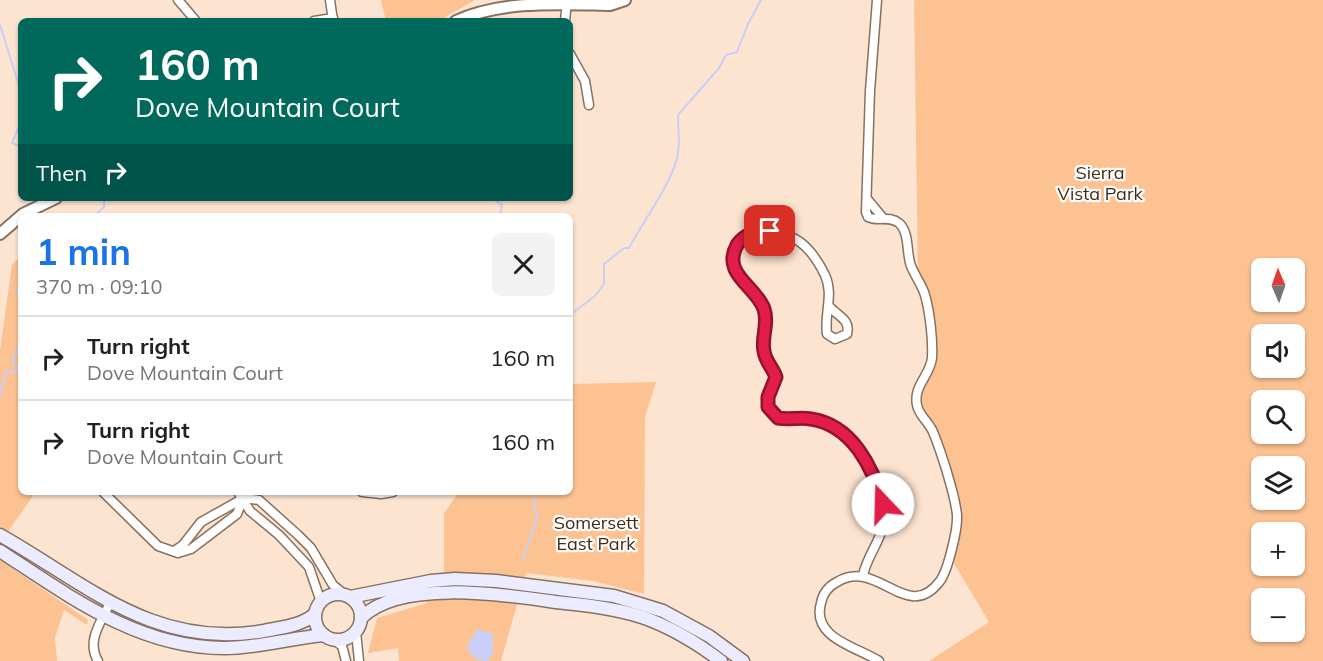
<!DOCTYPE html>
<html lang="en">
<head>
<meta charset="utf-8">
<style>
	body { margin:0; font-family:Mulish,sans-serif; background:#f2f2f2; color:#202124; height:100vh; display:flex; flex-direction:column; font-size:22px; white-space:nowrap }
	* { box-sizing:border-box; margin:0 }
	p { font-size:20px; color:#757577 }
	.icon { flex:none; width:33px; height:33px; fill:none; stroke:currentColor; stroke-width:2; stroke-linecap:round; stroke-linejoin:round }
	.map { position:relative; flex:1; overflow:hidden }
	.details { position:absolute; left:18px; top:213px; width:555px; height:282px; display:flex; flex-direction:column; background:#fff; border-radius:9px; box-shadow:0 2px 4px #0004 }
	.details>* { flex:none }
	.guide { position:absolute; left:18px; top:18px; width:555px; height:183px; border-radius:9px; box-shadow:0 2px 4px #0004; background:#00695c; color:#fff; overflow:hidden }
	.needle { width:39px; rotate:358deg }
	.fabs { position:absolute; left:1251px; top:258px; display:grid; gap:12px }
	.fabs a { display:grid; place-items:center; width:54px; height:54px; border-radius:9px; background:#fff; box-shadow:0 2px 4px #0004; font-size:30px }
	.pin { position:absolute; display:grid; place-items:center; width:51px; height:51px; color:#fff; margin:-26px; border-radius:12px; box-shadow:0 3px 9px #0006 }
	.me { position:absolute; width:66px; margin:-33px; rotate:339deg; stroke-linejoin:round; filter:drop-shadow(0 0 4px #0008) }
	.turn { display:flex; align-items:center; gap:21px; height:126px; padding:0 18px; font-size:27px }
	.turn .icon { width:78px; height:78px; stroke-width:2.5 }
	.turn b { display:block; font-size:42px; line-height:51px }
	.then { display:flex; align-items:center; height:57px; padding:0 18px; background:#0003; gap:12px; font-size:22px }
	.round { display:grid; place-items:center; flex:none; width:63px; height:63px; border-radius:9px; background:#f2f2f2 }
	.summary { display:flex; align-items:center; justify-content:space-between; height:102px; padding:0 18px }
	h1 { font-size:36px; font-weight:700; line-height:45px; color:#1a73e8 }
	ul { padding:0; list-style:none }
	li { display:flex; align-items:center; gap:18px; height:84px; padding:0 18px; border-top:2px solid #e0e0e0 }
	li div { flex:1 }
	li b { display:block; font-size:22px }
	li em { font-style:normal }
	.map>svg:first-child { display:block }
	.green { fill:#fcc292; fill-rule:evenodd }
	.water { fill:#cbcef9 }
	.lines { fill:none; stroke-linecap:round; stroke-linejoin:round }
	.stream { stroke:#cbcef9; stroke-width:2 }
	.minor-casing { stroke:#877160; stroke-width:11 }
	.tertiary-casing { stroke:#877160; stroke-width:14 }
	.secondary-casing { stroke:#877160; stroke-width:15 }
	.minor { stroke:#fff; stroke-width:8 }
	.tertiary { stroke:#fff; stroke-width:10 }
	.secondary { stroke:#ebecff; stroke-width:12 }
	.route-casing { stroke:#92132f; stroke-width:15 }
	.route { stroke:#e11d48; stroke-width:10 }
	.labels { text-anchor:middle; dominant-baseline:central; stroke-width:4.5; stroke-linejoin:round; paint-order:stroke }
	.park-label { font-size:18px; fill:#432a14; stroke:#fff }
</style>
</head>
<body>
<div class="map">
<svg width="1323" height="661" viewBox="0 0 1323 661">
	<rect width="100%" height="100%" fill="#fde4d1"/>
	<g class="green">
		<path d="M381,0H475L438,21H386Z"/>
		<path d="M914,0H1323V661H929L989,622L952,560L960,516L919,401L935,351L918,275ZM1262,268H1294V302H1262ZM1262,334H1294V368H1262ZM1262,400H1294V434H1262ZM1262,466H1294V500H1262ZM1262,532H1294V566H1262ZM1262,598H1294V632H1262Z"/>
		<path d="M21,257V492H32L33,496L0,543V350L12,264Z"/>
		<path d="M656,382L645,417L644,594L593,581L526,573L501,661H399L398,648L368,653L377,618L427,603V600L444,598V513L459,492H570V384Z"/>
		<path d="M0,560L88,620L87,625L64,610L55,638L57,661H0Z"/>
	</g>
	<path class="water" d="M477,629L493,634V653L488,661C477,661 471,657 467,647Z"/>
	<g class="lines">
		<g class="stream">
			<path d="M0,25L21,92"/>
			<path d="M21,122L12,143L21,147"/>
			<path d="M492,198L502,205L500,216"/>
			<path d="M94,216L104,207V198"/>
			<path d="M16,288L21,297"/>
			<path d="M570,315L595,296L604,284V264L624,248H629C643,221 674,181 678,153C680,141 678,127 678,115L719,68L726,55L737,52L748,24L761,0"/>
			<path d="M0,396L6,371L14,372L18,368L12,361L21,343"/>
			<path d="M523,559L537,518L533,492"/>
		</g>
		<g class="minor-casing">
			<g id="minor">
				<path d="M178,0L196,21"/>
				<path d="M330,0L333,21"/>
				<path d="M877,0L870,91L866,212L868,217C878,222 889,215 899,223C910,233 906,253 911,266C915,276 922,285 925,295C930,313 933,340 932,358C930,376 913,386 917,405C919,416 929,422 933,432C941,451 955,495 957,515C958,529 948,570 940,581C907,625 878,557 837,582C829,586 823,593 821,603C811,638 857,647 879,661"/>
				<path d="M314,21L333,18"/>
				<path d="M565,21L567,1"/>
				<path d="M570,54L585,81L589,105"/>
				<path d="M868,200L883,218"/>
				<path d="M829,306C837,316 851,319 847,334L835,339L827,334C824,313 834,295 825,275C819,263 811,250 800,242C778,226 732,224 733,262C734,281 753,287 761,302C770,320 761,334 764,352C766,361 773,368 775,377C775,389 762,399 770,411C778,425 806,417 821,421C856,432 884,479 884,515C884,538 868,553 863,575"/>
				<path d="M103,492L158,546L178,553L191,549L237,514L246,492"/>
				<path d="M238,492L250,511L279,535L309,567L321,602"/>
				<path d="M362,492L381,494L393,492"/>
				<path d="M244,498L259,500L298,535L311,548L333,585L345,595"/>
				<path d="M174,551L183,545L201,522L244,498"/>
				<path d="M356,632L359,661"/>
				<path d="M333,639L342,646L346,661"/>
				<path d="M98,661C86,641 101,622 110,603"/>
			</g>
		</g>
		<g class="tertiary-casing">
			<g id="tertiary">
				<path d="M456,21C502,0 558,4 610,5L625,0"/>
				<path d="M0,234L23,214L56,198"/>
			</g>
		</g>
		<g class="secondary-casing">
			<g id="secondary">
				<path d="M0,535C87,584 154,650 264,631C282,627 301,626 315,614"/>
				<path d="M0,551C69,596 138,648 224,648C259,648 291,638 324,635"/>
				<circle cx="338" cy="617" r="23"/>
				<path d="M350,597L431,581L455,579L496,581L614,596L663,611L709,636L743,661"/>
				<path d="M361,618C400,578 507,595 556,602C585,605 614,608 642,617C671,627 697,643 721,661"/>
			</g>
		</g>
		<use href="#minor" class="minor"/>
		<use href="#tertiary" class="tertiary"/>
		<use href="#secondary" class="secondary"/>
	</g>
	<g class="lines">
		<g class="route-casing">
			<path id="route" d="M770,231C757,231 745,233 737,245C721,274 756,286 764,309C769,324 761,337 764,351C765,361 773,368 776,377L768,397V407L778,418C789,420 800,417 811,419C852,425 873,467 883,504"/>
		</g>
		<use href="#route" class="route"/>
	</g>
	<g class="labels">
		<g class="park-label">
			<text x="1100" y="172">Sierra<tspan x="1100" dy="21">Vista Park</tspan></text>
			<text x="596" y="522">Somersett<tspan x="596" dy="21">East Park</tspan></text>
		</g>
	</g>
</svg>
<div class="fabs">
<a><svg class="needle" viewBox="-14 -14 28 28"><path d="M0-13l5 13h-10z" fill="#e53935"/><path d="M0 13l5-13h-10z" fill="#757577"/></svg></a>
<a><svg class="icon" aria-label="sound" viewBox="0 0 24 24"><path d="M4 9h4l5-4v14l-5-4H4zM17 9q2 3 0 6"/></svg></a>
<a><svg class="icon" aria-label="search" viewBox="0 0 24 24"><circle cx="10" cy="10" r="6"/><path d="M15 15l6 6"/></svg></a>
<a><svg class="icon" aria-label="layers" viewBox="0 0 24 24"><path d="M12 4l9 5-9 5-9-5zM3 14l9 5 9-5"/></svg></a>
<a>+</a>
<a>−</a>
</div>
<div class="pin" style="left:770px;top:231px;background:#d93025"><svg class="icon" aria-label="arrive" viewBox="0 0 24 24"><path d="M6 21V4h12l-3 4 3 4H6"/></svg></div>
<svg class="me" style="left:883px;top:504px" viewBox="-20 -20 40 40"><circle r="19" fill="#fff"/><path d="M0-13L10 11 0 6-10 11z" fill="#e11d48"/></svg>
<div class="guide">
<div class="turn"><svg class="icon" aria-label="right" viewBox="0 0 24 24"><path d="M7 20v-9h11M14 6l5 5-5 5"/></svg><div><b>160 m</b>Dove Mountain Court</div></div>
<div class="then">Then<svg class="icon" aria-label="right" viewBox="0 0 24 24"><path d="M7 20v-9h11M14 6l5 5-5 5"/></svg></div>
</div>
<section class="details">
<div class="summary"><div><h1>1 min</h1><p>370 m · 09:10</p></div><a class="round"><svg class="icon" aria-label="close" viewBox="0 0 24 24"><path d="M6 6l12 12M18 6L6 18"/></svg></a></div>
<ul>
<li><svg class="icon" aria-label="right" viewBox="0 0 24 24"><path d="M7 20v-9h11M14 6l5 5-5 5"/></svg><div><b>Turn right</b><p>Dove Mountain Court</p></div><em>160 m</em></li>
<li><svg class="icon" aria-label="right" viewBox="0 0 24 24"><path d="M7 20v-9h11M14 6l5 5-5 5"/></svg><div><b>Turn right</b><p>Dove Mountain Court</p></div><em>160 m</em></li>
</ul>
</section>
</div>
</body>
</html>
